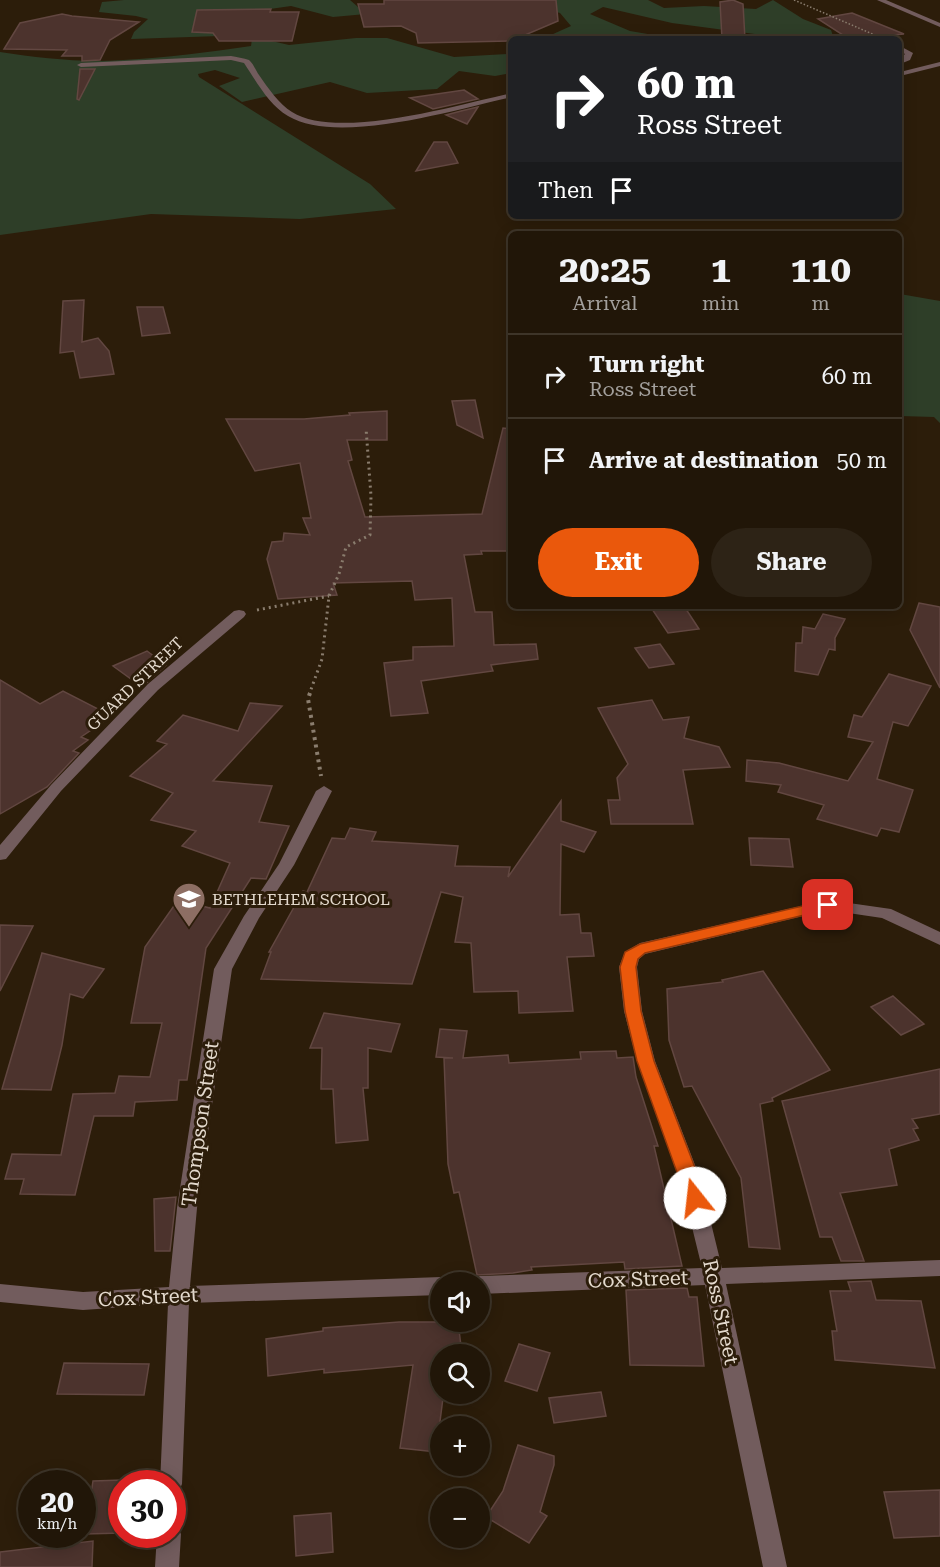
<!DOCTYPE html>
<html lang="en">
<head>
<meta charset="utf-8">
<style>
	body { margin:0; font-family:"Roboto Serif",serif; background:#2d2316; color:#f1f3f6; height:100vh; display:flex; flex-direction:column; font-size:22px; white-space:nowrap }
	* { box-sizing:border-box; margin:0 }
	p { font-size:20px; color:#a29f9c }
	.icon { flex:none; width:33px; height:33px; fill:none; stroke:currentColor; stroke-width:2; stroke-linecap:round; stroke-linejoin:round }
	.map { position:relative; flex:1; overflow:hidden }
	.sheet { position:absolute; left:508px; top:231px; width:394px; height:378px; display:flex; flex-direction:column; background:#211608; border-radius:9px; box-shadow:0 3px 15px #0003,0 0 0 2px #3e3529 }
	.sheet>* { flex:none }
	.hud { position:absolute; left:508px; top:36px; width:394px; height:183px; border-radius:9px; box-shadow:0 3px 15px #0003,0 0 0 2px #3e3529; background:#202124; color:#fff; overflow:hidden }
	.controls { position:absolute; left:430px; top:1272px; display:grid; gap:12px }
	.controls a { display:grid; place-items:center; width:60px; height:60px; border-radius:50%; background:#211608; box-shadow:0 3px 15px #0003,0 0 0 2px #3e3529; font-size:30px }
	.speed { position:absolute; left:18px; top:1470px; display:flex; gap:12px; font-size:30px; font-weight:700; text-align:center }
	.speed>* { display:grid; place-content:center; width:78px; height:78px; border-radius:50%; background:#211608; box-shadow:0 3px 15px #0003,0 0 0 2px #3e3529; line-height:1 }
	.speed small { font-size:15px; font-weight:400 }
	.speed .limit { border:9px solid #d22; background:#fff; color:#111 }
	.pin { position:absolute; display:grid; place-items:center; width:51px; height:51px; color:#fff; margin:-26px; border-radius:12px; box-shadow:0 3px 9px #0006 }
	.me { position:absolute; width:66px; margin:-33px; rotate:344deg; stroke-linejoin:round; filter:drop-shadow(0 0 4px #0008) }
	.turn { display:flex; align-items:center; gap:21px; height:126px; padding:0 30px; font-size:27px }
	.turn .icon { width:78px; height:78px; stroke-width:2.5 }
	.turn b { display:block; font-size:42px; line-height:51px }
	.then { display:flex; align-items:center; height:57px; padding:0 30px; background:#0003; gap:12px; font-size:22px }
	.eta { display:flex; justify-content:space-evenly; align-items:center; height:102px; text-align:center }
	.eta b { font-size:36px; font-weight:700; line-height:42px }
	.action { display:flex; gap:12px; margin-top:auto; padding:12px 30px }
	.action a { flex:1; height:69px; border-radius:36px; background:#ea580c; color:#fff; font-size:24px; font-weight:700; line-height:69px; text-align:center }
	.action a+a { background:#2d2316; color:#f1f3f6 }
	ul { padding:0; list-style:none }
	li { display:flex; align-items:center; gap:18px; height:84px; padding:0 30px; border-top:2px solid #3e3529 }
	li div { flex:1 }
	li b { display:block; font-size:22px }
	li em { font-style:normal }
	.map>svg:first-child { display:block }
	.green { fill:#2e3e28 }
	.building { fill:#4c332d; stroke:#624741; stroke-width:1.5 }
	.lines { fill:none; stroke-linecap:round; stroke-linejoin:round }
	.path-far2 { stroke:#8a7d6e; stroke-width:1.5; stroke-dasharray:1.5 2; stroke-linecap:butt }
	.path-far1 { stroke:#8a7d6e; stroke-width:3; stroke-dasharray:2 4; stroke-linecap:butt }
	.path { stroke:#8a7d6e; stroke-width:4; stroke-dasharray:3 4.5; stroke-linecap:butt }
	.minor { fill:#725c5d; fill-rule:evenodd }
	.route { fill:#ea580c; stroke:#983908; stroke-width:1.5 }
	.labels { text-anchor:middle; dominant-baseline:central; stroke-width:6; stroke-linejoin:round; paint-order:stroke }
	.street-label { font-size:16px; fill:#e4dace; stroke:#2c1d0a }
	.poi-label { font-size:16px; fill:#e4dace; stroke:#2c1d0a; text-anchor:start }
	.near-street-label { font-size:20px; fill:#e4dace; stroke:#2c1d0a }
</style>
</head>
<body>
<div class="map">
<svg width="940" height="1567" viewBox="0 0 940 1567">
	<rect width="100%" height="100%" fill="#2c1d0a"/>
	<g class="green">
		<path d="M124,0H350L366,14L333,17L291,6L256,11L263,39L289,45L356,38H387L454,57L507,54L508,35L521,39H512L511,73L495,76L459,71L437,89L367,93L330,82L242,102L219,86L240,78L215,70L198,74L199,77L370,184L396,209L300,219L151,214L0,235V52C40,58 82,63 123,60C166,58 209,52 251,46L252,39L220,36L131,39L134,32L148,19L136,16L99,12L102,2Z"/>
		<path d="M517,0H648L664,8L704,6L756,9L773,0L803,19L831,30L834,39L769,36L672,23L603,7L590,14L630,31L677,39H542L571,26L560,13Z"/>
		<path d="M900,294L940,301V423L934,417L900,416Z"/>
	</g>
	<g class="building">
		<path d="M384,0H556L558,21L511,41L418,43L416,33L401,26L364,27L358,4H384Z"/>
		<path d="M733,0L743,4L745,39H722L720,2Z"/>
		<path d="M271,9L270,12H299L292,41H219L213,33L192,32L197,10Z"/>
		<path d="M852,13L904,34L849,39L818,19Z"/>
		<path d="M62,14L72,16L139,22L110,40L100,60L82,61V56H62L67,50L4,49L20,23Z"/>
		<path d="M80,69H95L79,100L77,99Z"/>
		<path d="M464,90L478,99L433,109L410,98Z"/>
		<path d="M478,107L467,124L446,115L461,111Z"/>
		<path d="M434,142H447L458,163L416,171Z"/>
		<path d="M84,300L82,342L98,338L109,351L114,374L80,378L74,351L60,353L63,301Z"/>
		<path d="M137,307H163L170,333L142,336Z"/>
		<path d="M475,400L483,438L457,425L452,401Z"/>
		<path d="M387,411V440H347L352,460L348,461L365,517L482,514L503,428L512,429V551H481L482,554L464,555L475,612H492L494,645L536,644L538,659L491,665L493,671L421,681L428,713L391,716L384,663L413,660V647L454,646L452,598L415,600L412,581L333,583L337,595L278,599L267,559L272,542L283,541L284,533L310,535L303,518H311L300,463L255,471L226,419H304L350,415L349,413Z"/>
		<path d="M919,603L940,607V688L910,630Z"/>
		<path d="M650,606H684L699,629L668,633Z"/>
		<path d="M823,614L845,619L835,638V650L829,649L818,675L795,671L796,643H802L803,627L815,629Z"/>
		<path d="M660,644L674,664L649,668L635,648Z"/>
		<path d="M147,651L166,665L142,687L113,666Z"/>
		<path d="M889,674L931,686L908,726L893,722L877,779L913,790L899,832L881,828L877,836L817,819L824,805L778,792L781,785L746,781L747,760L779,763L848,781L873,742L848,737L854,715L862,717Z"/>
		<path d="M0,680L40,704L63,691L102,711L99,713L109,718L81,737L88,740L73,751L79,753L47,787L0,814Z"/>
		<path d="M652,700L663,720L689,717L684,738L719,747L730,767L683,770L693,824H611L608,800H620L617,778L628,764L598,708Z"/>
		<path d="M250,703L282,706L213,781L272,786L259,822L289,826L266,879L251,878L206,948L187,1080H179L177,1100L135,1102L133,1116H94L75,1195L20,1194L24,1179H5L12,1154L61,1155L73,1094L115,1093L119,1076L150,1077L162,1023H131L145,947L178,900L210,908L230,863L182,846L196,831L151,820L173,793L130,776L167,744L157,741L183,715L238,731Z"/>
		<path d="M561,801V821L596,832L584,852L561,844L560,915L579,914L581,933H591L594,956L567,957L573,1011L519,1013L518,991L474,992L471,943L455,942L463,897L441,892L412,984L261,979L271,952H269L303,891L307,892L332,838L345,839L350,828L376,832L372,841L458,846L455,866L510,867L508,877Z"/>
		<path d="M749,838L789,839L793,867L751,865Z"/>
		<path d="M0,925L33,926L0,991Z"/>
		<path d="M42,953L104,969L83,998L70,994L62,1045L51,1090L2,1089Z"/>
		<path d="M763,971L830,1070L772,1098L773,1101L760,1104L780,1249L749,1247L741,1178L692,1086L684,1087L669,1040L667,989L723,982L722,980Z"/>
		<path d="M893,996L924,1024L901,1035L871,1007Z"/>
		<path d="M324,1013L400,1024L391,1052L368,1048V1088H363L368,1140L336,1143L333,1089H321L322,1048H310Z"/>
		<path d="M440,1029L467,1031L463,1058L508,1055L509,1063L581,1059L580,1052L616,1051L617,1058L633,1057L636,1077L658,1146H654L682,1266L625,1269L624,1262L531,1267L532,1270L513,1273L477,1275L459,1192L454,1193L448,1164L444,1058H453L436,1057Z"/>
		<path d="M940,1069V1114L912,1119L918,1128L913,1129L919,1140L889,1149L897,1185L840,1193L864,1261H841L832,1237H820L782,1101Z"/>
		<path d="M176,1197L170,1251H155L154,1199Z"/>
		<path d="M871,1281L876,1300L921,1301L935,1368L835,1360L832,1331H837L830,1291H851L848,1282Z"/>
		<path d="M687,1288L689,1297H697L704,1366L630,1365L626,1290Z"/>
		<path d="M399,1322H458L462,1354H441V1398H443L436,1452L400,1448L413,1365L324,1373V1369L268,1376L266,1339L323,1331V1328Z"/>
		<path d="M519,1344L550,1353L537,1391L505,1381Z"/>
		<path d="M64,1363L149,1364L144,1395L57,1394Z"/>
		<path d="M601,1392L606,1416L554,1423L549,1398Z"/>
		<path d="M518,1445L554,1456V1465L540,1512L547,1516L529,1543L486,1517L503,1491Z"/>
		<path d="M122,1480V1533L85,1534L93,1481Z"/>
		<path d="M940,1490V1536L894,1538L884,1492Z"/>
		<path d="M331,1513L333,1552L296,1556L294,1516Z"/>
		<path d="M93,1541L92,1567H0V1552Z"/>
	</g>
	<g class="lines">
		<path class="path-far2" d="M794,0L884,39"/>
		<g class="path-far1">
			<path d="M257,610L329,596"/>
			<path d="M309,695L322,659L329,596L339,574L346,547L370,535L371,496L366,428"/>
		</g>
		<path class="path" d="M310,693L308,699L321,776"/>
		<g class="minor">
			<path d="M877,0H886L940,23V27Z"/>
			<path d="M900,46L913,53L910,60L900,64V59L905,54L900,51Z"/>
			<path d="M231,56C236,57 244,58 249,60C253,63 256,71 259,75C268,88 279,104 292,112C338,141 460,104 512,93V97C457,109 337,146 288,116C269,105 256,81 244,63L231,60L81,67L77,65L81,63Z"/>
			<path d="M940,62V66L900,76V72Z"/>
			<path d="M239,610L244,611L246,614L244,617L158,690L61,791L6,859L0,860V845L51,785L148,684L234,611Z"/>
			<path d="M324,786L332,791L294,865L259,918L232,969L197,1208L190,1286L441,1277L450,1282H441V1295L189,1303L182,1484L179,1491L172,1494V1484H160L168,1304L83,1310L0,1302V1284L83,1292L169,1287L177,1208L214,969L244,916L279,864L316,791Z"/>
			<path d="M828,900L891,909L940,932V945L882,918L828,910L645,954L639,959L637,967L642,1011L655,1061L700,1178L722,1268L940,1260V1276L726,1284L787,1567H763L705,1285L480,1294V1282H471L473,1279L480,1276L702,1268L680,1178L637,1061L624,1011L619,967L625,952L640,943Z"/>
			<path d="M172,1524L177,1526L181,1534L179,1567H155L157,1534H172Z"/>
		</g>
	</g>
	<path class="route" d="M828,900L836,905L834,908L645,953L638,959L636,967L641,1011L654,1061L699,1178L704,1198L701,1203L695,1205L688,1203L637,1061L625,1011L620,967L625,952L640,944Z"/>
	<defs>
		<g id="school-pin" transform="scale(1.725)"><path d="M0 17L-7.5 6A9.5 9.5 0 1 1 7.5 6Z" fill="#8d6e63" stroke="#2c1d0a"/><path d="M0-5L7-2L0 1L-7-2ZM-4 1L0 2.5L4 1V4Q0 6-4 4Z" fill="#fff"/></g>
	</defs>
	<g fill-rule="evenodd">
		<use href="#school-pin" x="189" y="899"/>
	</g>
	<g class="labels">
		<g class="street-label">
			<text transform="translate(135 684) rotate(-44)">GUARD STREET</text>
		</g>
		<g class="poi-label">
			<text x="212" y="899">BETHLEHEM SCHOOL</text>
		</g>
		<g class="near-street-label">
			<text transform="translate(200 1124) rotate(-82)">Thompson Street</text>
			<text transform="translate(638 1279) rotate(-2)">Cox Street</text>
			<text transform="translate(148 1297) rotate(-3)">Cox Street</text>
			<text transform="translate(721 1312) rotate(78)">Ross Street</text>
		</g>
	</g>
</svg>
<div class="controls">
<a><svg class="icon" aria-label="sound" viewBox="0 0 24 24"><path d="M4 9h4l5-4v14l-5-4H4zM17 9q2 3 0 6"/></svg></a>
<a><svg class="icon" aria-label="search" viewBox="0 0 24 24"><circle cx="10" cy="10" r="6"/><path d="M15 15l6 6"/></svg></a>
<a>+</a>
<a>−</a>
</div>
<div class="speed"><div>20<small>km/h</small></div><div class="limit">30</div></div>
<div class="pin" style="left:828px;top:905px;background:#d93025"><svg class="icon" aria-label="arrive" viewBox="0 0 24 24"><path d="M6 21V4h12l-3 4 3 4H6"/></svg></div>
<svg class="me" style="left:695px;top:1198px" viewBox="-20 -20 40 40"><circle r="19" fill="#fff"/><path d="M0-13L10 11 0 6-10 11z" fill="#ea580c"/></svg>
<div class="hud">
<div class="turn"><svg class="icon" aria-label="right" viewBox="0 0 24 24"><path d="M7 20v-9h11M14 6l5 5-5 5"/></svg><div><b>60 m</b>Ross Street</div></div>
<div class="then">Then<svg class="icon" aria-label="arrive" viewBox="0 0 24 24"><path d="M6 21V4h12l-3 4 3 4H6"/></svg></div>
</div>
<section class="sheet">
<div class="eta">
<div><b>20:25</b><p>Arrival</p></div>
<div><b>1</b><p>min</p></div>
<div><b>110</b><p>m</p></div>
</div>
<ul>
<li><svg class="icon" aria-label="right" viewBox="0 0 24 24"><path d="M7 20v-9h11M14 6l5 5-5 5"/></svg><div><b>Turn right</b><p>Ross Street</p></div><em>60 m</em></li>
<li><svg class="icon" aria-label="arrive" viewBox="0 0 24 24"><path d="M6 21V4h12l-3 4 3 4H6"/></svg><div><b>Arrive at destination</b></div><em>50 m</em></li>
</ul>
<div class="action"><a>Exit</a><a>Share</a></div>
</section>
</div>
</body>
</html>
